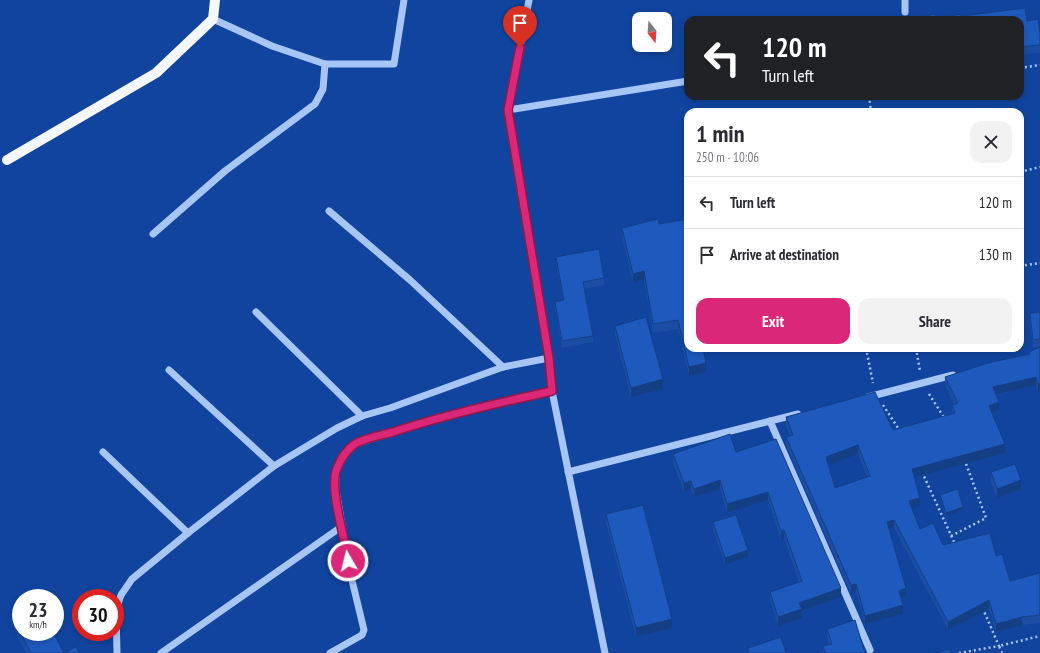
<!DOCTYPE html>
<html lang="en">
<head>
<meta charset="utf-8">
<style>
	body { margin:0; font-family:"PT Sans Narrow",sans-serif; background:#f2f2f3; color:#2b2b33; height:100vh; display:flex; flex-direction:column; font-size:15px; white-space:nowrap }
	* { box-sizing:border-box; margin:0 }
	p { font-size:13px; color:#7c7c81 }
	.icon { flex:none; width:22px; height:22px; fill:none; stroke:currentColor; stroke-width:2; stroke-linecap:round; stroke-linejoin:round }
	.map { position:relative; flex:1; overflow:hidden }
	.side { position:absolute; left:684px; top:108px; width:340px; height:244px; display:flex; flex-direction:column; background:#fff; border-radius:12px; box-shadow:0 2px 6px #0003 }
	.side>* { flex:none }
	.top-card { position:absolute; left:684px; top:16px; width:340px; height:84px; border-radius:12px; box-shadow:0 2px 6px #0003; background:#202124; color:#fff; overflow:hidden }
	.needle { width:26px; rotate:163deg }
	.controls { position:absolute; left:632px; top:12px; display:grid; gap:8px }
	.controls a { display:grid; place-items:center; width:40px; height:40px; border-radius:8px; background:#fff; box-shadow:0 2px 6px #0003; font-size:20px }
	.speed { position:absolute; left:12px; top:589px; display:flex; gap:8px; font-size:20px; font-weight:700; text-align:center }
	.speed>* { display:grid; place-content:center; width:52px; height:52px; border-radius:50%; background:#fff; box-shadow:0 2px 6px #0003; line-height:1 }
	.speed small { font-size:10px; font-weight:400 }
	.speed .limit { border:6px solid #d22; background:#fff; color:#111 }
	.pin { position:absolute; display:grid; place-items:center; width:34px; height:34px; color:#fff; margin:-41px -17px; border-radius:50% 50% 50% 0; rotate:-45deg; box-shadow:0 0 4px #0007 }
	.pin .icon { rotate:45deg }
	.me { position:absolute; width:44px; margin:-22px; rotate:352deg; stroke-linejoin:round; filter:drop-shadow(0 0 3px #0008) }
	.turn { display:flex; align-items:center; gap:14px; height:84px; padding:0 12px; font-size:18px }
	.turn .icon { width:52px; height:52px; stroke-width:2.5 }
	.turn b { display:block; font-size:28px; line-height:34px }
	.round { display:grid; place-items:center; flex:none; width:42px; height:42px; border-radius:12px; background:#f2f2f3 }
	.overview { display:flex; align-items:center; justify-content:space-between; height:68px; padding:0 12px }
	h1 { font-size:24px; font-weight:800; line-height:30px }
	.action { display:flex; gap:8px; margin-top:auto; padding:8px 12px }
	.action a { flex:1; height:46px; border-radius:12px; background:#db2777; color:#fff; font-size:16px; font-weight:800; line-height:46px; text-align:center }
	.action a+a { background:#f2f2f3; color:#2b2b33 }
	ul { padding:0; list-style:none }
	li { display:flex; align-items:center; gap:12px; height:52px; padding:0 12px; border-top:1px solid #e1e1e2 }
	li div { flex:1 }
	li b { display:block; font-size:15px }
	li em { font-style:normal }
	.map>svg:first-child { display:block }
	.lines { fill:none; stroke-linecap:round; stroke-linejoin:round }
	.path { stroke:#a7c5f5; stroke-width:2.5; stroke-dasharray:2 3; stroke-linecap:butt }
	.minor { stroke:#a7c5f5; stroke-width:7 }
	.major { stroke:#f5f8ff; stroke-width:10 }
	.wall { fill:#1a4da3; fill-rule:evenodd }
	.shaded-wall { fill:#153f85 }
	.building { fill:#1e5abe; stroke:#153f85; fill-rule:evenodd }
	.route-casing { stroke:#8e194d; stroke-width:10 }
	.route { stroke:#db2777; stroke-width:7 }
</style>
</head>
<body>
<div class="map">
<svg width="1040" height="653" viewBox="0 0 1040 653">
	<rect width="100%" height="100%" fill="#10449f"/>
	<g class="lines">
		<g class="path">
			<path d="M1020,68L1040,65"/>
			<path d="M869,96L871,112"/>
			<path d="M1020,172L1040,167"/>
			<path d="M1020,266L1040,263"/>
			<path d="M866,348L873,383"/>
			<path d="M916,348L920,371"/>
			<path d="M929,394L945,419"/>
			<path d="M883,405L900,431"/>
			<path d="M922,472L955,544"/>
			<path d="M951,536L986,518L965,461"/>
			<path d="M959,653L999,646L983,609"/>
			<path d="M1002,653L999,646L1040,636"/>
		</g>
		<g class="minor">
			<path d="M529,0L508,110L549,358L552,391L605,653"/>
			<path d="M905,0V12"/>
			<path d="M213,19L272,46L325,64H394L404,0"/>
			<path d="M508,110L688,81"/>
			<path d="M329,211L410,280L503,367"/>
			<path d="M153,234L225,171L315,104L323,89L325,64"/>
			<path d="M256,312L362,416"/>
			<path d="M169,370L274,466"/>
			<path d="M868,397L953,375"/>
			<path d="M770,421L870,650"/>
			<path d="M103,452L188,533"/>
			<path d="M568,472L798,414"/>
			<path d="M117,653L116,610L121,595L132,579L188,533L274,466L337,428L362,416L390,408L503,367L549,358"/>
			<path d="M161,653L341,527"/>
			<path d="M330,653L362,635L364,630L350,572L336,490V473L341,458L356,444L436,418L552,391"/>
		</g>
		<path class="major" d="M7,160L156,73L213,19L215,0"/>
	</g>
	<g class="wall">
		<path d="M1025,8L1027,21L1038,19L1040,34V53L1020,55V20H910V19L935,14L936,19L961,14V16Z"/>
		<path d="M658,219L688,348L706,372L689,376L678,329L653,333L644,280L633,283L622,237V228Z"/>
		<path d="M556,257L604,278V285L584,289L593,336V342L562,348L555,308V302L563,300L556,263Z"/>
		<path d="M1040,312V392L1038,393L1036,385L996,395L999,410L992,413L1005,453L914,477L920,506L912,509L920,529L943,545L996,556L1010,581L1040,573V623L1022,625L996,632L989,609L948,630L894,528L889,530L906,597L901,599L903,614L865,624L856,592L851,594L786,445V437L790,436L786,426V417L893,430L952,414V405L954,404L945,386V377L1029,354V352L1039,347L1033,348L1030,322V313ZM858,454L867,477L835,488L829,465Z"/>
		<path d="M615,326L663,389L631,397L615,335Z"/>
		<path d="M776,439L841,597L802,611V618L778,626L770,600V592L799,582L784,539L781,540L768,500L727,513L720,489L694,497L691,489L684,492L673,463V454L736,452Z"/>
		<path d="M991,472L1021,489L997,498L991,482Z"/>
		<path d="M940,495L963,510L946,516L940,498Z"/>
		<path d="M606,514L672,628L636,637L606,523Z"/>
		<path d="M713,522L748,557L725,565L713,529Z"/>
		<path d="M14,621L64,653H79H26L14,630Z"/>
		<path d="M827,629L865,653H823V646L829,644L827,637Z"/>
	</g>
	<g class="shaded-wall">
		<path d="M644,271V280L633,283V274Z"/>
		<path d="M706,363V372L689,376V367Z"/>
		<path d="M1036,377V385L993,395V387Z"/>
		<path d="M663,379V389L631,397V388Z"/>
		<path d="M1038,384H1040V392L1038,393Z"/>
		<path d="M999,402V410L989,414V406Z"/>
		<path d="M1005,444V453L912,478V469Z"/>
		<path d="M858,445V454L826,466V457Z"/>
		<path d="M720,480V489L694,497V489Z"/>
		<path d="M1021,480V489L997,498V489Z"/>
		<path d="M691,481V489L684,492V483Z"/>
		<path d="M768,492V500L727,513V504Z"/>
		<path d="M920,498V506L909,510V501Z"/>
		<path d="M963,507V510L946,516V513Z"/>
		<path d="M894,520V528L887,531V522Z"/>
		<path d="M784,530V539L781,540V531Z"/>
		<path d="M748,550V557L725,565V558Z"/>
		<path d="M856,584V592L851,594V585Z"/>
		<path d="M841,588V597L802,611V618L778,626V617L799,603Z"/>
		<path d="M906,588V597L899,600V591Z"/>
		<path d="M989,600V609L948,630V622Z"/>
		<path d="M903,605V614L865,624V616Z"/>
		<path d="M1022,617V625L996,632V624Z"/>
		<path d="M672,619V628L636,637V628Z"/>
	</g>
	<g class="building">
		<path d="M1025,8L1027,21L1038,19L1040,34V45L1020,47V20H910V19L935,14L936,19L961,14V16Z"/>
		<path d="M978,108L979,112H957Z"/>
		<path d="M658,219L659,224L688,219V348H703L706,363L689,367L678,320L653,324L644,271L633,274L622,228Z"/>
		<path d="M599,249L604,278L583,282L593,336L562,341L555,302L564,300L556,257Z"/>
		<path d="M1040,312V339L1033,340L1030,313Z"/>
		<path d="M646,317L663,379L631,388L615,326Z"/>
		<path d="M1040,347V384H1038L1036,377L993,387L999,402L989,406L1005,444L912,469L920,498L909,501L920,529L933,523L943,545L990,533L996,556L1002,554L1010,581L1040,573V615L1022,617L996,624L989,600L948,622L894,520L887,522L906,588L899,591L903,605L865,616L856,584L851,585L786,437L793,435L786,417L875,392L893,430L955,413L952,405L958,403L945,377L988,363L1030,354L1029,352ZM858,445L870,476L835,488L826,457Z"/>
		<path d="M730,434L736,452L776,439L841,588L799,603L802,609L778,617L770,592L802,581L784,530L781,531L768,492L727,504L720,480L694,489L691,481L684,483L673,454Z"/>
		<path d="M1015,464L1021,480L997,489L991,472Z"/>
		<path d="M958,489L963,507L946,513L940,495Z"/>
		<path d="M643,505L672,619L636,628L606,514Z"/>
		<path d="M736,515L748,550L725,558L713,522Z"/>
		<path d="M21,617V632H53L64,653L76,647L79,653H31L14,621Z"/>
		<path d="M855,620L865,653H825L823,646L832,644L827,629Z"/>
		<path d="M781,637L786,653H749L748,648Z"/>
		<path d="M950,649L951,653H935Z"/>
		<path d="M1000,651L1001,653H994Z"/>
	</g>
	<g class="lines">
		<g class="route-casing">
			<path id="route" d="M348,561C345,537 330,492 336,471C340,460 346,450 355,444C365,438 382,435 393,432C445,415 498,403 552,391L549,358L508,110L520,47"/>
		</g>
		<use href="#route" class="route"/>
	</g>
</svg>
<div class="controls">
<a><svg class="needle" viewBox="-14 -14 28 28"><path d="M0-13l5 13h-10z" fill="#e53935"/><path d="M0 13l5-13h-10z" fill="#7c7c81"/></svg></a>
</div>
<div class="speed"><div>23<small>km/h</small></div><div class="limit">30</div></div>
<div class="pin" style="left:520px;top:47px;background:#d93025"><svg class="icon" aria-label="arrive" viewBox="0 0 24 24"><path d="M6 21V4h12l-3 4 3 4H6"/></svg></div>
<svg class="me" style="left:348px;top:561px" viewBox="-20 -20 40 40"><circle r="17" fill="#db2777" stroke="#fff" stroke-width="3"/><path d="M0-11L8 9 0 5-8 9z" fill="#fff"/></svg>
<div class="top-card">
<div class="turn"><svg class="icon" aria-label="left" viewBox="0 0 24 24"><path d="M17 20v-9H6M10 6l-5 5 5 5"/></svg><div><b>120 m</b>Turn left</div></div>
</div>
<section class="side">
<div class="overview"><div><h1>1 min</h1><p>250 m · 10:06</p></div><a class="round"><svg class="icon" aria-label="close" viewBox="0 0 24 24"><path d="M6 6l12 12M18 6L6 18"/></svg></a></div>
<ul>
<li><svg class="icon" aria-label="left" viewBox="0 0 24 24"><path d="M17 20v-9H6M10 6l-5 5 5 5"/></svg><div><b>Turn left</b></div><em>120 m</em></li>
<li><svg class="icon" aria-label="arrive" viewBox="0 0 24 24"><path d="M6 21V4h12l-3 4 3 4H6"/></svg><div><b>Arrive at destination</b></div><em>130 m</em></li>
</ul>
<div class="action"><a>Exit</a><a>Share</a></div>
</section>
</div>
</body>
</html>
